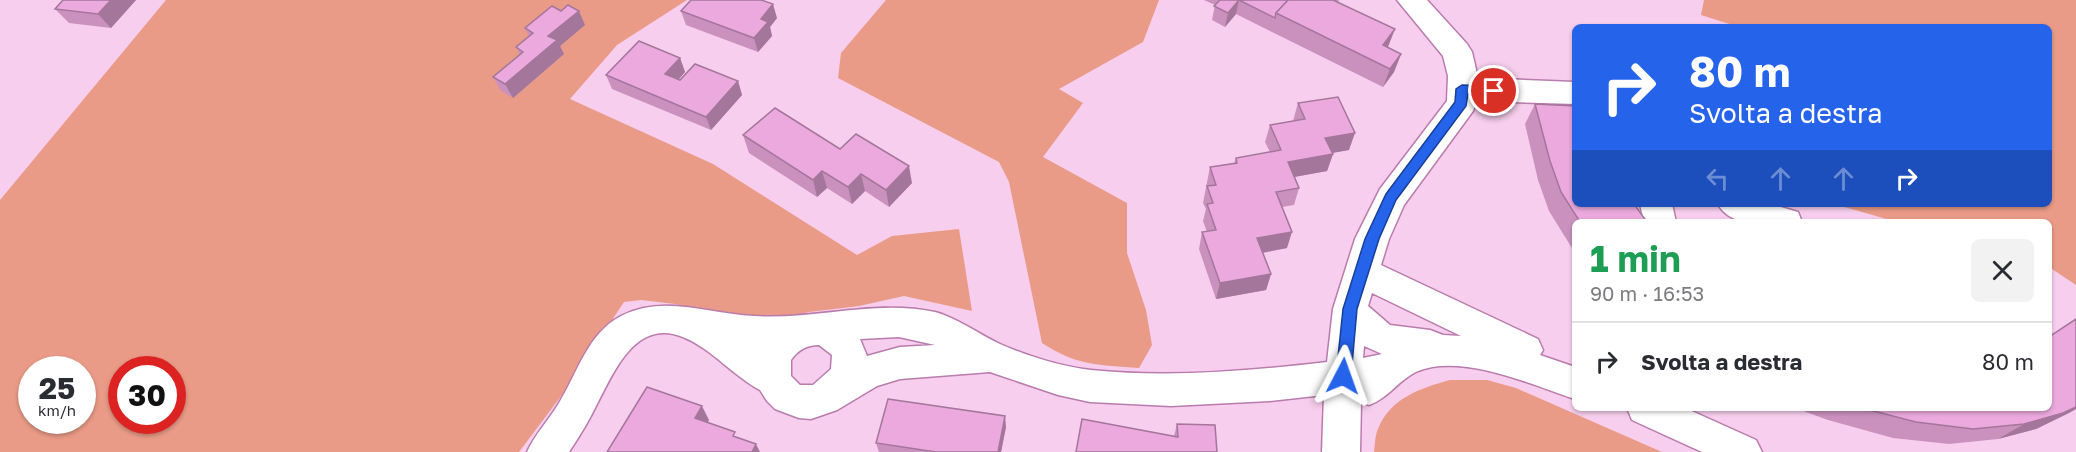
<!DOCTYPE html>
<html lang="it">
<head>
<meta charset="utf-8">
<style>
	body { margin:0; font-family:"Golos Text",sans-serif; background:#f2f2f3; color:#2b2b33; height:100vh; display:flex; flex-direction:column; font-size:22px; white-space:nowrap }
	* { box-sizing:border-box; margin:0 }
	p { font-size:20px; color:#7c7c81 }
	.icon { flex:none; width:33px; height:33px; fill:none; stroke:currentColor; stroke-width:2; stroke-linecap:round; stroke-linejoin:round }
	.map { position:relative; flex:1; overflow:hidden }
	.panel { position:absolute; left:1572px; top:219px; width:480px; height:192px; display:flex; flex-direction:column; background:#fff; border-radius:9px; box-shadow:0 2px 4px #0004 }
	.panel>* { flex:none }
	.hud { position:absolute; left:1572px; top:24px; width:480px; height:183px; border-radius:9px; box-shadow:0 2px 4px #0004; background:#2563eb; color:#fff; overflow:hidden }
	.speed { position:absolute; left:18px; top:356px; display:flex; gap:12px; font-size:30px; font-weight:700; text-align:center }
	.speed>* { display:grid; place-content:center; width:78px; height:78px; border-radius:50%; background:#fff; box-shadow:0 2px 4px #0004; line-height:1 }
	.speed small { font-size:15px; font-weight:400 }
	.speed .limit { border:9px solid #d22; background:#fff; color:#111 }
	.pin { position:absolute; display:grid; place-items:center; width:51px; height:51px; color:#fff; margin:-26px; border:3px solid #fff; border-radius:50%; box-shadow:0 2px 6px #0007 }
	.me { position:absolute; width:66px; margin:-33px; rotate:4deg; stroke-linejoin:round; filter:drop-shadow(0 0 4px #0008) }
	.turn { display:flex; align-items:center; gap:21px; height:126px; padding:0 18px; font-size:27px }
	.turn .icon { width:78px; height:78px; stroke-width:2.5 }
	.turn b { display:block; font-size:42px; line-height:51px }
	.lanes { display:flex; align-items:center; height:57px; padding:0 18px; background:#0003; justify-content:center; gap:30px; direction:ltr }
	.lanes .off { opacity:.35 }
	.round { display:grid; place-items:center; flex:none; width:63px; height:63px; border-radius:9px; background:#f2f2f3 }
	.head { display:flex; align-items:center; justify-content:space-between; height:102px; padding:0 18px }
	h1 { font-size:36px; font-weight:700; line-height:45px; color:#1e9e55 }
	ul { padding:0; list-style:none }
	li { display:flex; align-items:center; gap:18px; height:78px; padding:0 18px; border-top:2px solid #e1e1e2 }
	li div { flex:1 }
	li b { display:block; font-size:22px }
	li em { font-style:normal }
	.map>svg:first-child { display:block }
	.green { fill:#ea9b87; fill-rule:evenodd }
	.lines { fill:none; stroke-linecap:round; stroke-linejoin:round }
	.minor-casing { stroke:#ba7bad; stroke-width:3 }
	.minor { fill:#fff; fill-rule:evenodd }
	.wall { fill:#ca91be }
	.shaded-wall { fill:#a4769b }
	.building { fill:#eba9dd; stroke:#a4769b; stroke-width:1.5 }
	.route { fill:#2563eb; stroke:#184099; stroke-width:1.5 }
</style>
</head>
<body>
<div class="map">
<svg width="2076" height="452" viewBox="0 0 2076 452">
	<rect width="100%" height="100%" fill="#f7ceed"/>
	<g class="green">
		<path d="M166,0H687L617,45L570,99L713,164L857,255L892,236L959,229L972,311L904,296L859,306L809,312L776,320L711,312L675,304L641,300L624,302L568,387L519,452H0V200ZM32,369H82V420H32ZM122,369H172V420H122Z"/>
		<path d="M886,0H1159L1143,42L1059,89L1083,103L1043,157L1127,203V253L1146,310L1152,345L1139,368C1099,365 1077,366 1042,343L1009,182L999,162L838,78L841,53Z"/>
		<path d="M1704,0H2076V285L2049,267V222H1897L1834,204H2049V27H1739L1701,15Z"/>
		<path d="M1450,380H1487L1516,388L1662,452H1374C1375,445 1375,435 1378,429C1390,398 1421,388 1450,380Z"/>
	</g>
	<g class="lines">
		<g class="minor-casing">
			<g id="minor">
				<path d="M1397,0H1427L1467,44L1472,52L1478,78L1575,82V104L1477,101L1473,111L1404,205L1389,239L1381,265L1538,339L1543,350L1540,355L1575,367V399C1533,385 1461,353 1418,371C1398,380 1389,398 1369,405L1361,402L1360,452H1322L1324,395L1270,401L1171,406L1090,402L1058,395L990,372L900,379L877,386L837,410L811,419L799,418L775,409L767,401L760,390C735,377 710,348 685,338C636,316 614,372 597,404C589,421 579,437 569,452H527C535,434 549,420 559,403C578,372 588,333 621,316C664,294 709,314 754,316C815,320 875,299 935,312C958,318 978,334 1000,344C1027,356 1062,367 1091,370C1169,378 1249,371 1327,362L1333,309L1355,239L1380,189L1447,101L1448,76L1443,56ZM1372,293L1461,336L1443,335L1430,330L1390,325L1368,306ZM899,337L935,345L900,347L867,356L860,339ZM819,345L832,355L831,369L813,385H800L791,376V360C798,350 807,345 819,345ZM1364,346L1382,354L1363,358Z"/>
				<path d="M1640,204H1672L1676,222H1644Z"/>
				<path d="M1718,204H1770L1798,212L1802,222C1776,222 1732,231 1718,204Z"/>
				<path d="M1627,408H1685L1756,440L1762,452H1702L1632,420Z"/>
			</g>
		</g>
		<use href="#minor" class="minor"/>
	</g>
	<g class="wall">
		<path d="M136,0L111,28L69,23L55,9Z"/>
		<path d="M1204,0H1339L1338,2L1388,47L1401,54L1394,72L1383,87L1236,14L1225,27L1212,20L1215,5Z"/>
		<path d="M681,11L777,18L770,27L772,36L758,52L686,25Z"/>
		<path d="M585,25L560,46L564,54L513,98L501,91L493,77L520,55L516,47L529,36L525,28Z"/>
		<path d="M680,58L685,72L678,80H680L738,81L742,95L711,130L612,89L606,75Z"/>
		<path d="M1298,103L1349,150L1332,153L1333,154L1327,171L1294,177L1299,188L1294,205L1282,207L1287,248L1263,253L1271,274L1266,290L1216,299L1199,249L1202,232H1207L1203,221L1206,209L1203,203L1210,167L1234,163L1236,158L1270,152L1265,142L1270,125L1293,121Z"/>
		<path d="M1535,104L1575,204L1647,222H1575V253L1549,211L1538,180L1525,124Z"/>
		<path d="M743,135L840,149L912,183L889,207L865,191L852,204L827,188L817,197L749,153Z"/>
		<path d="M2076,319V409L2036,429L1998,439L1949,444L1893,438L1828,420L1795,408H2049Z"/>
		<path d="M1177,424L1217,452L1174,436Z"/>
		<path d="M1006,427L1001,452H879L876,443Z"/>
	</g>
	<g class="shaded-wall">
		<path d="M111,0H136L111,28L98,14Z"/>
		<path d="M1239,0L1236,14L1225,27L1228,13Z"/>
		<path d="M773,4L777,18L770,27L772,36L758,52L754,38L761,19Z"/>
		<path d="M579,11L585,25L560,46L564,54L513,98L505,84L548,36Z"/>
		<path d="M1395,29L1388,47L1376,63L1383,45Z"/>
		<path d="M1401,54L1394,72L1383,87L1390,69Z"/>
		<path d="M680,58L685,72L671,88L665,74Z"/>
		<path d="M738,81L742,95L711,130L706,117Z"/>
		<path d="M1355,133L1349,150L1320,155L1325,138Z"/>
		<path d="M1333,154L1327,171L1283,179L1288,162Z"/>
		<path d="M909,166L912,183L889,207L886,190Z"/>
		<path d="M822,171L827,188L817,197L813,180Z"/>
		<path d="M861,174L865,191L852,204L848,187Z"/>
		<path d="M1292,232L1287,248L1253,254L1257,238Z"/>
		<path d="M1271,274L1266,290L1216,299L1220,283Z"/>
		<path d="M702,406L709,420L703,432L695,418Z"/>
		<path d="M2076,407V409L2069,413L2036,429L1998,439L2024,424Z"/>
		<path d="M1005,416L1006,427L1001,452H998Z"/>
		<path d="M756,444L760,452H752Z"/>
	</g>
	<g class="building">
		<path d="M63,0H111L98,14L55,9Z"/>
		<path d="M691,0H761L773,4L761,19L768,22L754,38L681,11Z"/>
		<path d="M1220,0H1288L1276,13L1275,18L1239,0L1228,13L1214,6Z"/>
		<path d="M1288,0H1333L1395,29L1383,45L1401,54L1390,69L1276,13Z"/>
		<path d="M568,5L579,11L548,36L557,40L505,84L493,77L523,52L516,47L533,33L525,28L552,6L561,11Z"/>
		<path d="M639,41L680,58L665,74L680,80L695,64L738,81L706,117L606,75Z"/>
		<path d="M1338,97L1355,133L1325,138L1333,154L1288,162L1299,188L1276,192L1292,232L1257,238L1271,274L1220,283L1202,232L1216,230L1207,204L1213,203L1207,186L1216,185L1210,167L1237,163L1236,158L1281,150L1270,125L1305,119L1298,103Z"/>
		<path d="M1535,104L1575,106V204H1634L1647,222H1580L1561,192L1550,161Z"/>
		<path d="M775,108L840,149L856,134L909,166L886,190L861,174L848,187L822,171L813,180L743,135Z"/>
		<path d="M2076,319V407L2063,413L2024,424L1973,429L1916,422L1862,408H2049V337Z"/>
		<path d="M647,387L702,406L695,418L735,432L733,436L756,444L752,452H607Z"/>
		<path d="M888,399L1005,416L998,452H936L876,443Z"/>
		<path d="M1082,419L1178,437L1177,424L1215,425L1217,452H1076Z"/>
	</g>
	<path class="route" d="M1462,85L1494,86L1501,91L1494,95L1468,94L1466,106L1396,200L1379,239L1357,309L1351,376L1349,381L1343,383L1338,381L1336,376L1343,309L1365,239L1386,194L1455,102L1456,89Z"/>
</svg>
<div class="speed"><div>25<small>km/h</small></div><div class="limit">30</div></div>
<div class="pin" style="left:1494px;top:91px;background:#d93025"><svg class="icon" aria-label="arrive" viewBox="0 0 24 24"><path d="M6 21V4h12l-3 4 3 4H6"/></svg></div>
<svg class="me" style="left:1343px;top:376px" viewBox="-20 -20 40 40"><path d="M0-17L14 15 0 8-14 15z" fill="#2563eb" stroke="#fff" stroke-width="4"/></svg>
<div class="hud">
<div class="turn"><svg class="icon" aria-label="right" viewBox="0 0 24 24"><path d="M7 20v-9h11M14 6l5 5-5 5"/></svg><div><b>80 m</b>Svolta a destra</div></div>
<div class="lanes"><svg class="icon off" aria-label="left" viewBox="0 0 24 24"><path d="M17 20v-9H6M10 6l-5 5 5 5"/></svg><svg class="icon off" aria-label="ahead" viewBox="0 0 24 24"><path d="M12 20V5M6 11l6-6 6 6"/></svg><svg class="icon off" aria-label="ahead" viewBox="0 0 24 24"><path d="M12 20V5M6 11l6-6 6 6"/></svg><svg class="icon" aria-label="right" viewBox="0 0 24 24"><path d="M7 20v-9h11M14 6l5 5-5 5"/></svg></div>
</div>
<section class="panel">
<div class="head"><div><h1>1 min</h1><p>90 m · 16:53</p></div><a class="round"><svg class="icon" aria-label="close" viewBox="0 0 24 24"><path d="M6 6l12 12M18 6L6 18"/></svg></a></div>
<ul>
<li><svg class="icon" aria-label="right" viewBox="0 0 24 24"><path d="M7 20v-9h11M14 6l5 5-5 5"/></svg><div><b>Svolta a destra</b></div><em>80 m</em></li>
</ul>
</section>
</div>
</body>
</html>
